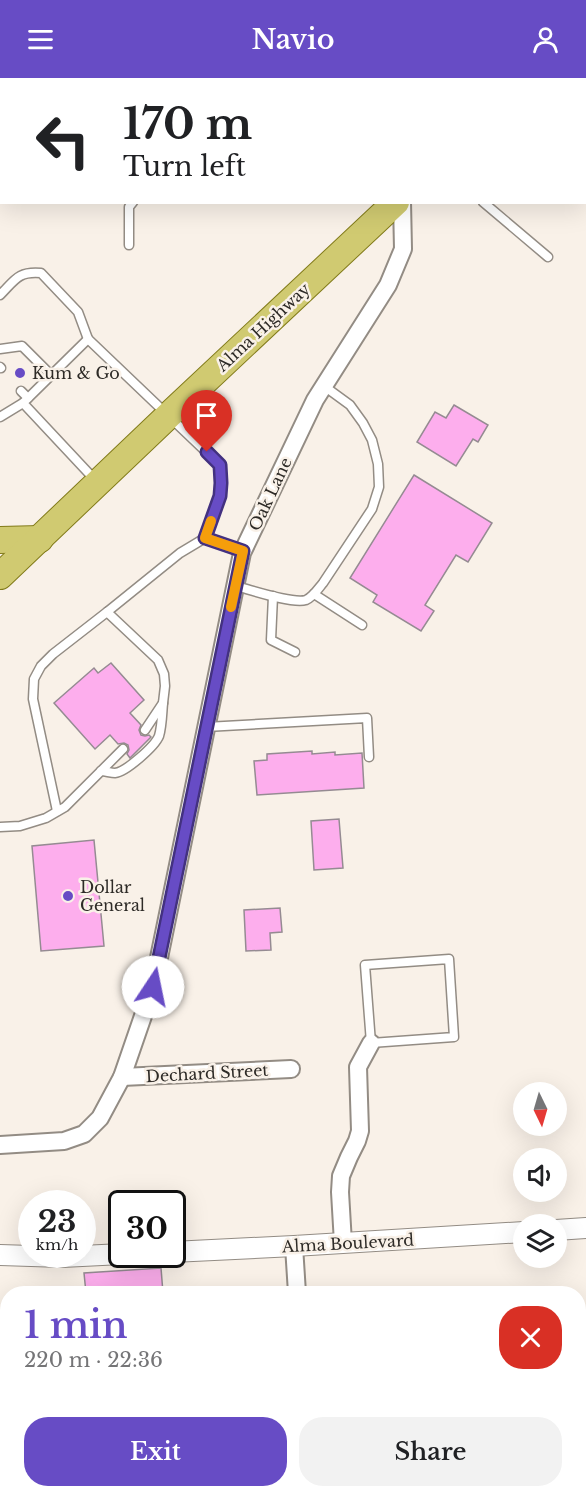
<!DOCTYPE html>
<html lang="en">
<head>
<meta charset="utf-8">
<style>
	body { margin:0; font-family:"Libre Baskerville",serif; background:#f2f2f2; color:#202124; height:100vh; display:flex; flex-direction:column; font-size:22px; white-space:nowrap }
	* { box-sizing:border-box; margin:0 }
	p { font-size:20px; color:#757577 }
	.icon { flex:none; width:33px; height:33px; fill:none; stroke:currentColor; stroke-width:2; stroke-linecap:round; stroke-linejoin:round }
	.map { position:relative; flex:1; overflow:hidden }
	.side { position:absolute; left:0px; top:1208px; width:586px; height:212px; display:flex; flex-direction:column; background:#fff; border-radius:24px 24px 0 0; box-shadow:0 6px 24px #0002 }
	.side>* { flex:none }
	.top-card { position:absolute; left:0px; top:0px; width:586px; height:126px; box-shadow:0 6px 24px #0002; background:#fff; color:#202124; overflow:hidden }
	.needle { width:39px; rotate:175deg }
	.controls { position:absolute; left:513px; top:1004px; display:grid; gap:12px }
	.controls a { display:grid; place-items:center; width:54px; height:54px; border-radius:50%; background:#fff; box-shadow:0 6px 24px #0002; font-size:30px }
	.speed { position:absolute; left:18px; top:1112px; display:flex; gap:12px; font-size:30px; font-weight:700; text-align:center }
	.speed>* { display:grid; place-content:center; width:78px; height:78px; border-radius:50%; background:#fff; box-shadow:0 6px 24px #0002; line-height:1 }
	.speed small { font-size:15px; font-weight:400 }
	.speed .limit { border:3px solid #111; border-radius:9px; background:#fff; color:#111 }
	.pin { position:absolute; display:grid; place-items:center; width:51px; height:51px; color:#fff; margin:-62px -26px; border-radius:50% 50% 50% 0; rotate:-45deg; box-shadow:0 0 6px #0007 }
	.pin .icon { rotate:45deg }
	.me { position:absolute; width:66px; margin:-33px; rotate:11deg; stroke-linejoin:round; filter:drop-shadow(0 0 4px #0008) }
	.turn { display:flex; align-items:center; gap:21px; height:126px; padding:0 24px; font-size:27px }
	.turn .icon { width:78px; height:78px; stroke-width:2.5 }
	.turn b { display:block; font-size:42px; line-height:51px }
	.round { display:grid; place-items:center; flex:none; width:63px; height:63px; border-radius:24px; background:#f2f2f2 }
	.headline { display:flex; align-items:center; justify-content:space-between; height:102px; padding:0 24px }
	h1 { font-size:36px; font-weight:600; line-height:45px; color:#674cc5 }
	.button { display:flex; gap:12px; margin-top:auto; padding:12px 24px }
	.button a { flex:1; height:69px; border-radius:24px; background:#674cc5; color:#fff; font-size:24px; font-weight:600; line-height:69px; text-align:center }
	.button a+a { background:#f2f2f2; color:#202124 }
	header { display:flex; justify-content:space-between; align-items:center; height:78px; padding:0 24px; background:#674cc5; color:#fff; font-size:27px; font-weight:600 }
	.map>svg:first-child { display:block }
	.building { fill:#fdaeed; stroke:#958b92; stroke-width:1.5 }
	.lines { fill:none; stroke-linecap:round; stroke-linejoin:round }
	.service-casing { stroke:#938c84; stroke-width:11 }
	.minor-casing { stroke:#938c84; stroke-width:20 }
	.tertiary-casing { stroke:#938c84; stroke-width:22 }
	.primary-casing { stroke:#827b1a; stroke-width:28 }
	.service { stroke:#fff; stroke-width:8 }
	.minor { stroke:#fff; stroke-width:16 }
	.tertiary { stroke:#fff; stroke-width:20 }
	.primary { stroke:#d0ca71; stroke-width:26 }
	.route-casing { stroke:#433180; stroke-width:15 }
	.route { stroke:#674cc5; stroke-width:10 }
	.slow { stroke:#f59e0b; stroke-width:10 }
	.poi-dot { fill:#674cc5; stroke:#f9f1e8; stroke-width:2 }
	.labels { text-anchor:middle; dominant-baseline:central; stroke-width:5; stroke-linejoin:round; paint-order:stroke }
	.street-label { font-size:16px; fill:#2e2b27; stroke:#f9f1e8 }
	.poi-label { font-size:16px; fill:#2e2b27; stroke:#f9f1e8; text-anchor:start }
</style>
</head>
<body>
<header><svg class="icon" aria-label="menu" viewBox="0 0 24 24"><path d="M4 6h16M4 12h16M4 18h16"/></svg>Navio<svg class="icon" aria-label="person" viewBox="0 0 24 24"><circle cx="12" cy="8" r="4"/><path d="M4 21q1-7 8-7t8 7"/></svg></header>
<div class="map">
<svg width="586" height="1418" viewBox="0 0 586 1418">
	<rect width="100%" height="100%" fill="#f9f1e8"/>
	<g class="building">
		<path d="M454,327L488,347L478,364L473,361L456,388L417,364L435,334L446,340Z"/>
		<path d="M414,397L492,445L468,484L456,477L425,527L434,533L421,553L373,524L377,517L350,500Z"/>
		<path d="M111,585L144,622L130,635L141,647L139,652L141,657L145,658L149,657L151,659L130,680L127,676L129,672L128,667L124,665L118,666L110,657L95,671L54,625L94,590L98,595Z"/>
		<path d="M312,673V676L335,674V677L362,675L364,710L257,717L254,683L267,682V676Z"/>
		<path d="M339,741L343,790L314,792L311,743Z"/>
		<path d="M94,762L104,868L41,873L32,768Z"/>
		<path d="M280,830L282,854L270,855L271,872L246,873L244,832Z"/>
		<path d="M161,1190L163,1215H86L84,1195Z"/>
	</g>
	<g class="lines">
		<g class="service-casing">
			<g id="service">
				<path d="M585,77L586,78"/>
				<path d="M483,124L548,179"/>
				<path d="M129,167V129L133,124"/>
				<path d="M0,217C15,202 18,193 41,195L78,234L88,261"/>
				<path d="M0,271L22,268L51,297"/>
				<path d="M0,289L1,290"/>
				<path d="M21,313L28,320"/>
				<path d="M0,339L23,325"/>
				<path d="M96,403L23,325L88,261L220,387L221,404L220,418L205,460"/>
				<path d="M236,508C251,512 292,526 306,522C313,519 318,511 323,505L372,431L379,409L378,386L372,362L363,345L350,327L324,308"/>
				<path d="M314,516L362,547"/>
				<path d="M273,518L271,562L295,574"/>
				<path d="M107,534L180,475L205,460L243,473"/>
				<path d="M206,649L367,640L369,679"/>
				<path d="M101,693C105,693 111,695 115,695C126,694 155,668 159,658C162,648 162,636 163,625"/>
				<path d="M57,733L33,621L34,601L41,588L53,576L107,534L158,582L164,596L165,608L163,625L145,652"/>
				<path d="M0,749L20,748L46,740L65,729L123,671"/>
				<path d="M449,881L454,959L371,965L365,887Z"/>
			</g>
		</g>
		<g class="minor-casing">
			<g id="minor">
				<path d="M0,82H2"/>
				<path d="M122,999L291,991"/>
				<path d="M0,1067L64,1063L84,1056L100,1040L122,999L153,909L242,475L315,322L388,207L403,171L402,124"/>
				<path d="M343,1165L340,1114L341,1098L349,1079L357,1063L360,1053L358,989L371,965"/>
				<path d="M294,1168L297,1215"/>
				<path d="M0,1242L8,1345"/>
				<path d="M12,1412L13,1418"/>
				<path d="M306,1412L307,1418"/>
			</g>
		</g>
		<g class="tertiary-casing">
			<g id="tertiary">
				<path d="M556,1152L586,1150"/>
				<path d="M172,1174L294,1168L524,1154"/>
				<path d="M0,1177L62,1179L122,1176"/>
			</g>
		</g>
		<g class="primary-casing">
			<g id="primary">
				<path d="M518,2L519,0"/>
				<path d="M0,462L40,461"/>
				<path d="M0,498L169,337L396,124"/>
			</g>
		</g>
		<use href="#service" class="service"/>
		<use href="#minor" class="minor"/>
		<use href="#tertiary" class="tertiary"/>
		<use href="#primary" class="primary"/>
	</g>
	<g class="lines">
		<g class="route-casing">
			<path id="route" d="M153,909L243,473L205,460L220,418L221,405L220,387L207,374"/>
		</g>
		<use href="#route" class="route"/>
		<path class="slow" d="M211,443L205,460L243,473L231,529"/>
	</g>
	<g class="poi-dot">
		<circle cx="20" cy="295" r="6"/>
		<circle cx="68" cy="818" r="6"/>
	</g>
	<g class="labels">
		<g class="street-label">
			<text transform="translate(263 249) rotate(-43)">Alma Highway</text>
			<text transform="translate(270 416) rotate(-65)">Oak Lane</text>
			<text transform="translate(207 995) rotate(-3)">Dechard Street</text>
			<text transform="translate(348 1165) rotate(-3)">Alma Boulevard</text>
		</g>
		<g class="poi-label">
			<text x="32" y="295">Kum &amp; Go</text>
			<text x="80" y="809">Dollar<tspan x="80" dy="18">General</tspan></text>
		</g>
	</g>
</svg>
<div class="controls">
<a><svg class="needle" viewBox="-14 -14 28 28"><path d="M0-13l5 13h-10z" fill="#e53935"/><path d="M0 13l5-13h-10z" fill="#757577"/></svg></a>
<a><svg class="icon" aria-label="sound" viewBox="0 0 24 24"><path d="M4 9h4l5-4v14l-5-4H4zM17 9q2 3 0 6"/></svg></a>
<a><svg class="icon" aria-label="layers" viewBox="0 0 24 24"><path d="M12 4l9 5-9 5-9-5zM3 14l9 5 9-5"/></svg></a>
</div>
<div class="speed"><div>23<small>km/h</small></div><div class="limit">30</div></div>
<div class="pin" style="left:207px;top:374px;background:#d93025"><svg class="icon" aria-label="arrive" viewBox="0 0 24 24"><path d="M6 21V4h12l-3 4 3 4H6"/></svg></div>
<svg class="me" style="left:153px;top:909px" viewBox="-20 -20 40 40"><circle r="19" fill="#fff"/><path d="M0-13L10 11 0 6-10 11z" fill="#674cc5"/></svg>
<div class="top-card">
<div class="turn"><svg class="icon" aria-label="left" viewBox="0 0 24 24"><path d="M17 20v-9H6M10 6l-5 5 5 5"/></svg><div><b>170 m</b>Turn left</div></div>
</div>
<section class="side">
<div class="headline"><div><h1>1 min</h1><p>220 m · 22:36</p></div><a class="round" style="background:#d93025;color:#fff"><svg class="icon" aria-label="close" viewBox="0 0 24 24"><path d="M6 6l12 12M18 6L6 18"/></svg></a></div>
<div class="button"><a>Exit</a><a>Share</a></div>
</section>
</div>
</body>
</html>
